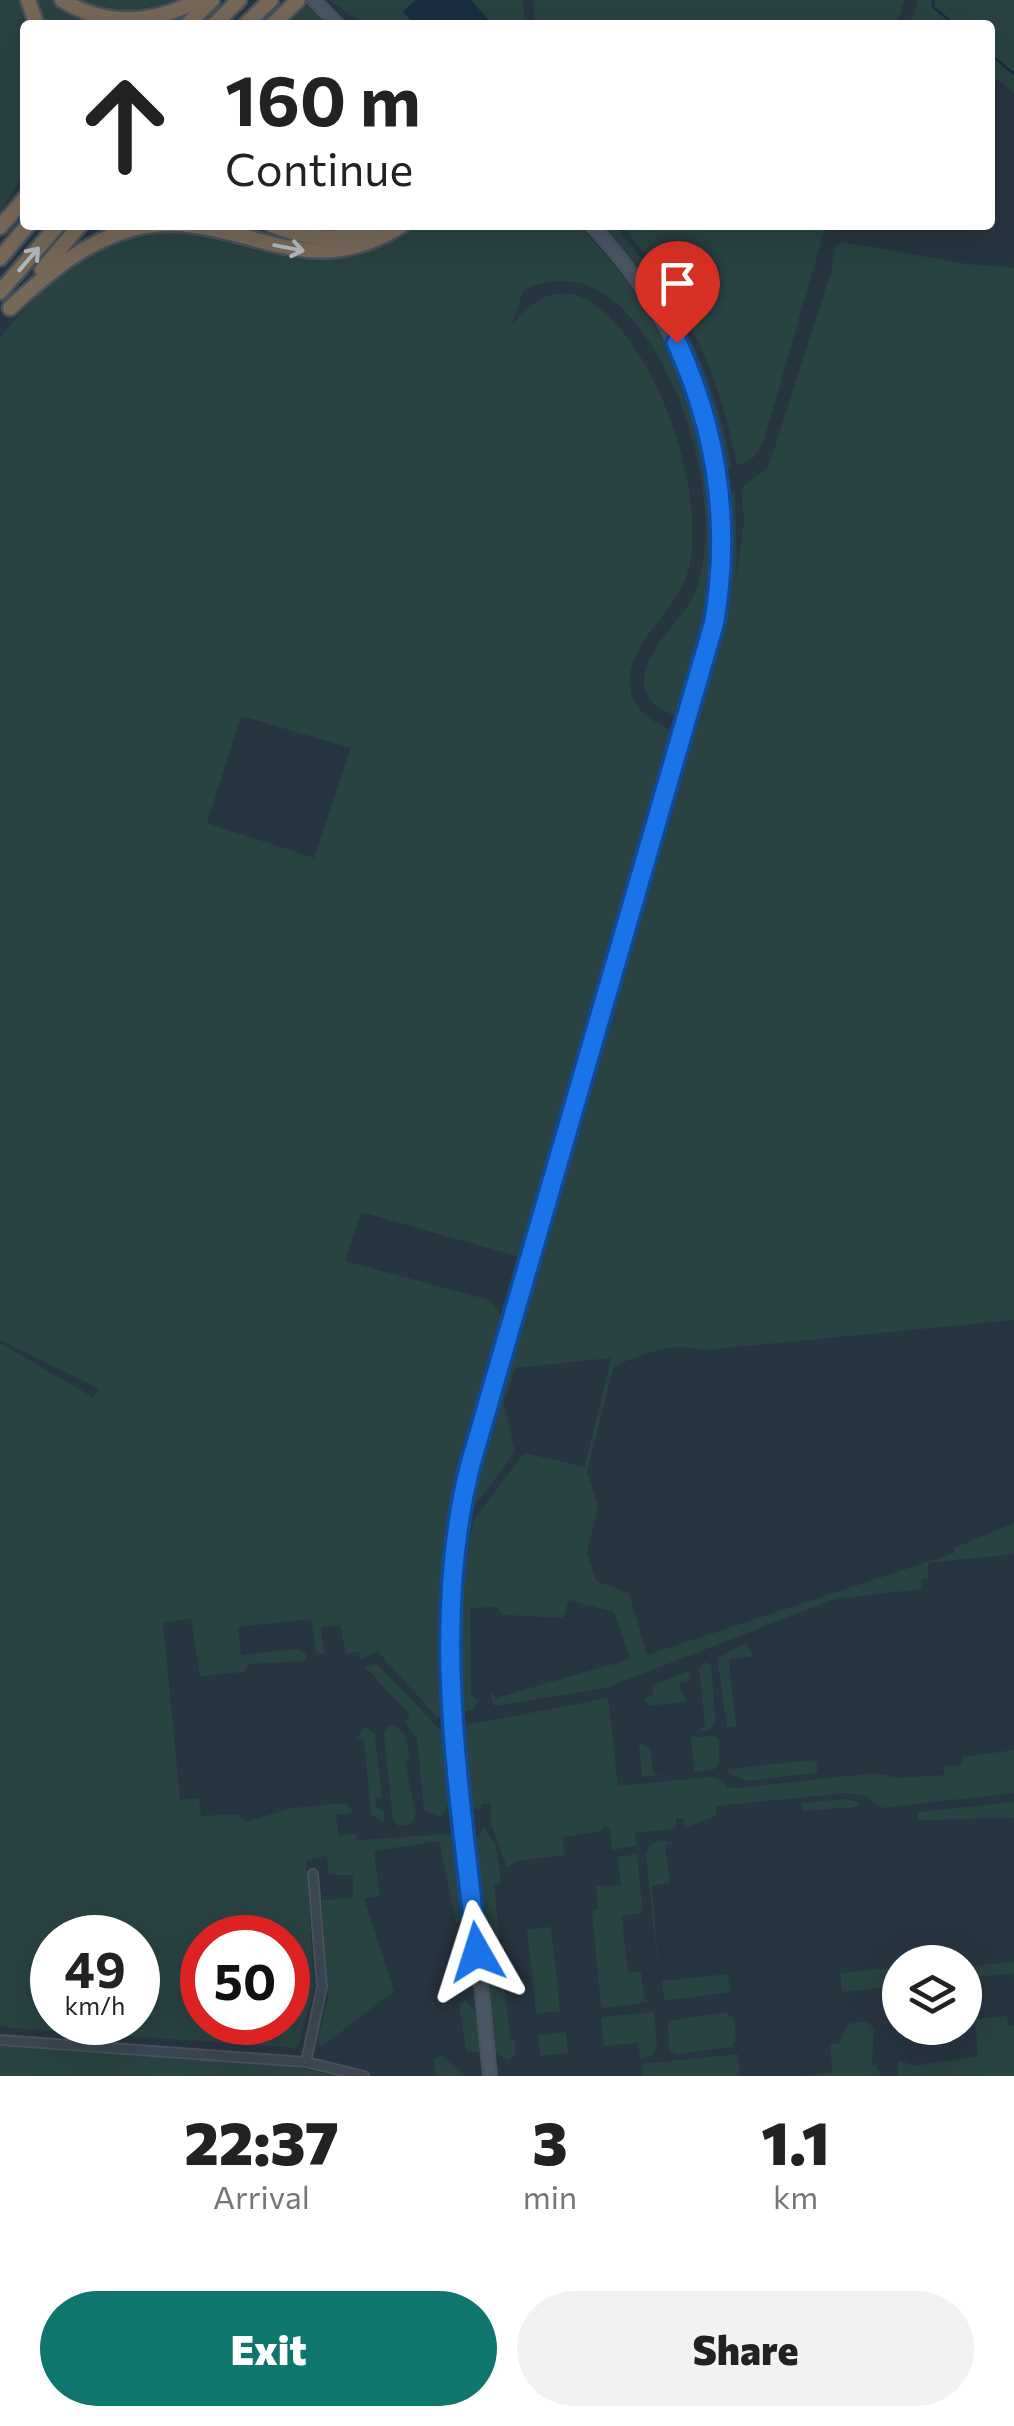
<!DOCTYPE html>
<html lang="en">
<head>
<meta charset="utf-8">
<style>
	body { margin:0; font-family:Commissioner,sans-serif; background:#f2f2f2; color:#222; height:100vh; display:flex; flex-direction:column; font-size:38px; white-space:nowrap }
	* { box-sizing:border-box; margin:0 }
	p { font-size:32px; color:#767676 }
	.icon { flex:none; width:55px; height:55px; fill:none; stroke:currentColor; stroke-width:2; stroke-linecap:round; stroke-linejoin:round }
	.map { position:relative; height:2076px; overflow:hidden }
	.side { display:flex; flex-direction:column; background:#fff; flex:1 }
	.side>* { flex:none }
	.banner { position:absolute; left:20px; top:20px; width:975px; height:210px; border-radius:10px; box-shadow:0 10px 40px #0002; background:#fff; color:#222; overflow:hidden }
	.controls { position:absolute; left:882px; top:1945px; display:grid; gap:20px }
	.controls a { display:grid; place-items:center; width:100px; height:100px; border-radius:50%; background:#fff; box-shadow:0 10px 40px #0002; font-size:50px }
	.speed { position:absolute; left:30px; top:1915px; display:flex; gap:20px; font-size:50px; font-weight:700; text-align:center }
	.speed>* { display:grid; place-content:center; width:130px; height:130px; border-radius:50%; background:#fff; box-shadow:0 10px 40px #0002; line-height:1 }
	.speed small { font-size:25px; font-weight:400 }
	.speed .limit { border:15px solid #d22; background:#fff; color:#111 }
	.pin { position:absolute; display:grid; place-items:center; width:85px; height:85px; color:#fff; margin:-102px -42px; border-radius:50% 50% 50% 0; rotate:-45deg; box-shadow:0 0 10px #0007 }
	.pin .icon { rotate:45deg }
	.me { position:absolute; width:110px; margin:-55px; rotate:354deg; stroke-linejoin:round; filter:drop-shadow(0 0 8px #0008) }
	.turn { display:flex; align-items:center; gap:35px; height:210px; padding:0 40px; font-size:45px }
	.turn .icon { width:130px; height:130px; stroke-width:2.5 }
	.turn b { display:block; font-size:70px; line-height:85px }
	.eta { display:flex; justify-content:space-evenly; align-items:center; height:170px; text-align:center }
	.eta b { font-size:60px; font-weight:800; line-height:70px }
	.button { display:flex; gap:20px; margin-top:auto; padding:20px 40px }
	.button a { flex:1; height:115px; border-radius:60px; background:#0f766e; color:#fff; font-size:40px; font-weight:800; line-height:115px; text-align:center }
	.button a+a { background:#f2f2f2; color:#222 }
	.map>svg:first-child { display:block }
	.green { fill:#294242; fill-rule:evenodd }
	.water { fill:#192d40 }
	.lines { fill:none; stroke-linecap:round; stroke-linejoin:round }
	.stream { stroke:#192d40; stroke-width:2.5 }
	.street-casing { stroke:#48525d; stroke-width:12 }
	.secondary-casing { stroke:#48525d; stroke-width:16 }
	.highway-casing { stroke:#46515b; stroke-width:19 }
	.street { stroke:#3b4651; stroke-width:8 }
	.secondary { stroke:#495664; stroke-width:11 }
	.highway { stroke:#776858; stroke-width:14 }
	.oneway { stroke:#b2b8c0 }
	.route-casing { stroke:#114b97; stroke-width:25 }
	.route { stroke:#1a73e8; stroke-width:18 }
</style>
</head>
<body>
<div class="map">
<svg width="1014" height="2076" viewBox="0 0 1014 2076">
	<rect width="100%" height="100%" fill="#273541"/>
	<g class="green">
		<path d="M0,0H20L30,25H25V171L0,213Z"/>
		<path d="M33,0H51L99,25H42Z"/>
		<path d="M73,0H184C145,17 112,18 73,0Z"/>
		<path d="M329,0H523L525,25H364Z"/>
		<path d="M533,0H904L897,25H535Z"/>
		<path d="M918,0H1014V93L990,74V25H910Z"/>
		<path d="M306,4L327,25H284Z"/>
		<path d="M412,225H578C684,332 733,466 711,617C706,649 692,682 683,713L676,716C659,709 643,700 644,679C647,643 686,620 697,587C726,505 678,343 604,294C578,277 553,278 524,289L512,324C533,301 556,282 589,301C658,343 710,499 687,575C675,614 617,651 632,696C639,716 661,725 678,734L523,1258L361,1212L345,1261L490,1300L506,1321L451,1524L442,1614L447,1716L437,1717L377,1651L360,1661L359,1652L346,1654L340,1625L321,1628L324,1654L317,1655L311,1619L238,1627L241,1655L297,1649L306,1654V1661L249,1664L244,1672L200,1676L191,1619L163,1622L180,1800L199,1798L201,1816L237,1814L246,1822L292,1808L346,1803L354,1812L336,1815L339,1836L356,1834L357,1840L449,1834L458,1842L466,1919L456,1923L439,1841L374,1851L380,1896L364,1898L394,1991L323,2046L317,2044L328,1996L322,1900L353,1898V1875H329L327,1856L306,1860L314,1988L298,2048L0,2027V1343L93,1397L100,1389L0,1340V338C45,281 107,224 185,232C269,240 334,290 412,225ZM241,716L351,748L314,858L207,823ZM52,1938H138V2022H52ZM202,1938H288V2022H202Z"/>
		<path d="M601,225H613C677,294 716,378 732,470L724,467C709,378 666,289 601,225Z"/>
		<path d="M621,225H826L763,443L753,458L737,466C719,372 685,297 621,225Z"/>
		<path d="M843,242L967,264L1014,268V1320L704,1350C674,1341 642,1355 614,1366L587,1471L598,1506L587,1553L596,1581L629,1593L647,1655L954,1553V1548L1014,1523V1554L928,1563V1578L921,1580L922,1589L835,1599L606,1688L494,1706L490,1691L496,1698L630,1659L614,1612L569,1600L563,1618L503,1615L497,1607L470,1608L471,1695L478,1701L474,1710L463,1712L455,1592L464,1527L472,1521L468,1552L473,1521L524,1453L585,1467L611,1358L515,1368L504,1403L515,1452L470,1512L467,1507L715,654L731,572L728,496L735,492L737,576L744,520L741,488L768,468L831,272L835,246Z"/>
		<path d="M746,1643L754,1656L729,1660L736,1727H727L717,1658Z"/>
		<path d="M706,1662L711,1666L716,1723L709,1730L696,1731L705,1726L699,1668Z"/>
		<path d="M377,1664L447,1737L454,1797L440,1817L424,1811L417,1738L405,1721L410,1715L364,1666Z"/>
		<path d="M689,1671L691,1681L679,1683L686,1702L647,1706L644,1698L654,1694L651,1686Z"/>
		<path d="M608,1698L618,1786L712,1777L724,1781L726,1787L740,1788L874,1773L899,1778L944,1775L943,1766L962,1765V1757L1014,1750V1793L882,1808L865,1796L848,1793L716,1806V1816L685,1828L684,1818H676V1829L635,1833L636,1846L612,1850L610,1827H602V1831L563,1837L564,1855L516,1861L507,1868L491,1824V1803L481,1804V1810L469,1807L462,1740L466,1725Z"/>
		<path d="M394,1725L405,1734L410,1757L405,1761L416,1815L410,1825L399,1826L393,1820L384,1734L387,1726Z"/>
		<path d="M365,1727L375,1734L382,1800L375,1797L376,1806L384,1811V1823L371,1815L364,1739H356Z"/>
		<path d="M714,1736L719,1740V1763L713,1770L694,1772L691,1737Z"/>
		<path d="M639,1743L650,1748L653,1774L666,1775L642,1777Z"/>
		<path d="M811,1760L818,1762L817,1773L747,1781L729,1774L728,1769Z"/>
		<path d="M844,1799L860,1802L855,1807L802,1811L801,1803Z"/>
		<path d="M1014,1802V1818L918,1820V1812Z"/>
		<path d="M484,1826L496,1846L501,1884L494,1885L510,2040H515L516,2053L508,2061L495,2051L474,1841Z"/>
		<path d="M661,1840L675,1844L665,1845L670,1883L652,1886L659,1979L646,1854L650,1845Z"/>
		<path d="M637,1854L643,1913L622,1916L628,1973L641,1972L644,1999L651,2002L601,2008L592,1911L598,1909L596,1886L621,1885L617,1857Z"/>
		<path d="M551,1927L560,2011L536,2014L527,1929Z"/>
		<path d="M1014,1962V1973L978,1977L972,1966Z"/>
		<path d="M900,1967V1986L842,1992L840,1973Z"/>
		<path d="M728,1974L731,1992L664,2001L662,1981Z"/>
		<path d="M465,2000L476,2013L480,2053L466,2051L459,2004Z"/>
		<path d="M654,2012L657,2047L652,2056L640,2058L638,2043L604,2046L601,2017Z"/>
		<path d="M726,2012L734,2019L736,2040L732,2047L677,2054L669,2050L668,2021Z"/>
		<path d="M1007,2016L1008,2025L1014,2026V2076H898V2060L914,2066L978,2056L975,2019Z"/>
		<path d="M866,2021L874,2028L872,2065H876L880,2076H800L832,2072L830,2044L840,2043L847,2024Z"/>
		<path d="M566,2032L568,2053L540,2056L538,2035Z"/>
		<path d="M0,2046L288,2066L338,2076H0Z"/>
		<path d="M738,2054L740,2076H643L641,2064Z"/>
		<path d="M441,2055L466,2076H436L434,2060Z"/>
	</g>
	<path class="water" d="M416,0H471L493,25H414L403,11Z"/>
	<g class="lines">
		<g class="stream">
			<path d="M933,0V7L955,25"/>
			<path d="M990,54L1014,74"/>
		</g>
		<g class="street-casing">
			<g id="street">
				<path d="M0,2040L306,2062L364,2076"/>
				<path d="M306,2062L322,1987L313,1874"/>
			</g>
		</g>
		<g class="secondary-casing">
			<g id="secondary">
				<path d="M314,0L338,25"/>
				<path d="M490,2076L449,1649L452,1557L470,1466L708,651C743,493 703,342 591,225"/>
			</g>
		</g>
		<g class="highway-casing">
			<g id="highway">
				<path d="M28,0L37,25"/>
				<path d="M62,0C107,28 153,24 199,0"/>
				<path d="M187,25L212,0"/>
				<path d="M214,25L239,0"/>
				<path d="M245,25L271,0"/>
				<path d="M272,25L298,0"/>
				<path d="M272,225C305,239 345,244 378,225"/>
				<path d="M0,227L25,198"/>
				<path d="M0,258L28,225"/>
				<path d="M42,270L80,225"/>
				<path d="M0,292L58,225"/>
				<path d="M10,308C47,274 82,243 132,229C232,203 300,292 402,225"/>
			</g>
		</g>
		<use href="#street" class="street"/>
		<use href="#secondary" class="secondary"/>
		<use href="#highway" class="highway"/>
	</g>
	<defs><path id="oneway-shaft" d="M-6 0H5M1.5-3L5.5 0L1.5 3" fill="none" stroke-width="1.6" stroke-linecap="round" stroke-linejoin="round" transform="scale(2.5)"/></defs>
	<g class="oneway">
		<use href="#oneway-shaft" transform="translate(289 248) rotate(11)"/>
		<use href="#oneway-shaft" transform="translate(29 259) rotate(-49)"/>
	</g>
	<g class="lines">
		<g class="route-casing">
			<path id="route" d="M477,1952C460,1790 430,1626 470,1466L714,623C731,525 718,433 677,343"/>
		</g>
		<use href="#route" class="route"/>
	</g>
</svg>
<div class="controls">
<a><svg class="icon" aria-label="layers" viewBox="0 0 24 24"><path d="M12 4l9 5-9 5-9-5zM3 14l9 5 9-5"/></svg></a>
</div>
<div class="speed"><div>49<small>km/h</small></div><div class="limit">50</div></div>
<div class="pin" style="left:677px;top:343px;background:#d93025"><svg class="icon" aria-label="arrive" viewBox="0 0 24 24"><path d="M6 21V4h12l-3 4 3 4H6"/></svg></div>
<svg class="me" style="left:477px;top:1952px" viewBox="-20 -20 40 40"><path d="M0-17L14 15 0 8-14 15z" fill="#1a73e8" stroke="#fff" stroke-width="4"/></svg>
<div class="banner">
<div class="turn"><svg class="icon" aria-label="ahead" viewBox="0 0 24 24"><path d="M12 20V5M6 11l6-6 6 6"/></svg><div><b>160 m</b>Continue</div></div>
</div>
</div>
<section class="side">
<div class="eta">
<div><b>22:37</b><p>Arrival</p></div>
<div><b>3</b><p>min</p></div>
<div><b>1.1</b><p>km</p></div>
</div>
<div class="button"><a>Exit</a><a>Share</a></div>
</section>
</body>
</html>
